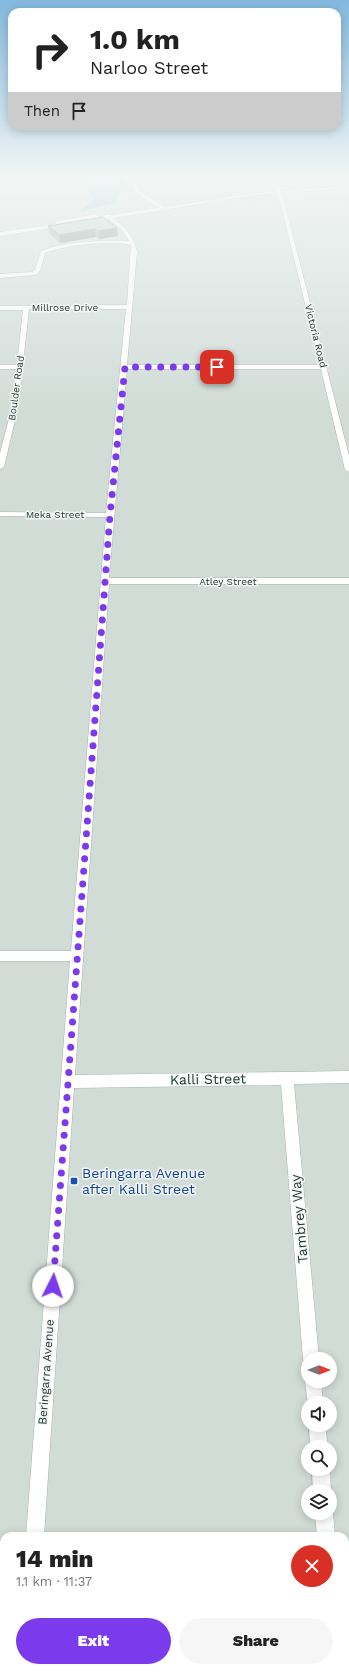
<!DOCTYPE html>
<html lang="en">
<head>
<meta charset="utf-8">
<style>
	body { margin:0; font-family:"Work Sans",sans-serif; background:#f6f6f6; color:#222; height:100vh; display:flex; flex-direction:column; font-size:15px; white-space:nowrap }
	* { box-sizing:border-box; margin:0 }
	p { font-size:13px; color:#767676 }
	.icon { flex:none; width:22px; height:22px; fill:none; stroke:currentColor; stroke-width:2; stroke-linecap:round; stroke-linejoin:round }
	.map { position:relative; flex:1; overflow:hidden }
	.drawer { position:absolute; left:0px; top:1532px; width:349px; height:140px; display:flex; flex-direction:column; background:#fff; border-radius:12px 12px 0 0; box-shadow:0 2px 10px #0003 }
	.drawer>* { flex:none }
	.hud { position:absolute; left:8px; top:8px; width:333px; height:122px; border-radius:12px; box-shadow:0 2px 10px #0003; background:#fff; color:#222; overflow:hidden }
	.needle { width:26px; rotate:90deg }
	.tools { position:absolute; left:301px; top:1352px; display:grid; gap:8px }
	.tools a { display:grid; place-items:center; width:36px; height:36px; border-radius:50%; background:#fff; box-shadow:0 2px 10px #0003; font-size:20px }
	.pin { position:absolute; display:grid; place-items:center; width:34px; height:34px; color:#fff; margin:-17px; border-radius:8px; box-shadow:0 2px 6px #0006 }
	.me { position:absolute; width:44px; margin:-22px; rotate:4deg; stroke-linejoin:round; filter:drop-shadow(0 0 3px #0008) }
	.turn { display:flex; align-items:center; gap:14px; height:84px; padding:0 16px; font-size:18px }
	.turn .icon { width:52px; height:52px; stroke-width:2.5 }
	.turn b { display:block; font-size:28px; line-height:34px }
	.then { display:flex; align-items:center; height:38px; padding:0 16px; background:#0003; gap:8px; font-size:15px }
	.round { display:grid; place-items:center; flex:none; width:42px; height:42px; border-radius:21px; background:#f6f6f6 }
	.headline { display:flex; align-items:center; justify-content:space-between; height:68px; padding:0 16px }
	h1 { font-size:24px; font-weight:800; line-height:30px }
	.button { display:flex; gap:8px; margin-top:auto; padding:8px 16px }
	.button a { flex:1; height:46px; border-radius:24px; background:#7c3aed; color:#fff; font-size:16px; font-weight:800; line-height:46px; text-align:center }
	.button a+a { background:#f6f6f6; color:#222 }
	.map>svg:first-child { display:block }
	.built { fill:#d1dcd7; fill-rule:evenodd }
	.water { fill:#8dc1ce }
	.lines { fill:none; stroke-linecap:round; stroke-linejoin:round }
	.street-casing { stroke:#a6b4af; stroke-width:1 }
	.secondary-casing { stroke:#a1b7b0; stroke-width:1 }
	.street { fill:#fff; fill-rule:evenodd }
	.secondary { fill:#fff; fill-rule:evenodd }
	.wall { fill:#a1ada9 }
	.shaded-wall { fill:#838d89 }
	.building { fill:#bbc9c4; stroke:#838d89 }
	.route { stroke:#7c3aed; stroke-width:7; stroke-dasharray:0 12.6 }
	.transit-dot { fill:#1a4fb4; stroke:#f3f8f6; stroke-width:1.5 }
	.labels { text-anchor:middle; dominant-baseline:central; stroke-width:3; stroke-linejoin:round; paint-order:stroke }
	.far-street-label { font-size:10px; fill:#233c37; stroke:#f3f8f6 }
	.street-label { font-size:12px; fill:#233c37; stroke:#f3f8f6 }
	.near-street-label { font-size:14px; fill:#233c37; stroke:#f3f8f6 }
	.near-transit-label { font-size:14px; fill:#164399; stroke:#f3f8f6; text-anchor:start }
</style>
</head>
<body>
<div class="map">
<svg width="349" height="1672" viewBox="0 0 349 1672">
	<rect width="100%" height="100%" fill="#e3ece8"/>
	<path class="built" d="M0,179H349V1672H0ZM308,1359H330V1381H308ZM308,1403H330V1425H308ZM308,1447H330V1469H308ZM308,1491H330V1513H308ZM4,1536H345V1668H4Z"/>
	<path class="water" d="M82,179H124L125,185L115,203L79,212L94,200L90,195L88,182Z"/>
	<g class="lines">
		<g class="street-casing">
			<g id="street">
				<path d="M133,179H137V189L164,207V209H160L133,190Z"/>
				<path d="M275,179L278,180V187L284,201L349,456V472L345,470L321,369H127L109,578H349V584H109L75,1075L349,1071V1083L294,1084L319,1359H308V1366L305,1365L303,1359L281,1085L74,1088L44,1536H26L70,961H0V951H71L106,517L0,516V512L106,513L126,309H29L18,407L4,467L0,469V453L12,407L16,369H0V365H17L23,310H0V306L127,305L131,245C111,240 65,245 45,253L40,271L35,275L0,278V274L32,272L35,270L41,251C69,240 100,241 129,241L123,231L104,215L108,214C122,225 134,234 137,252L127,365H320L280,201L274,187Z"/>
				<path d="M307,1375L308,1381H321L323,1403H308V1406L305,1381Z"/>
				<path d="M309,1425H325L328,1447H310Z"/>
				<path d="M312,1469H330L331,1491L330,1493V1491H313Z"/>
				<path d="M330,1507L333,1513L335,1536H317L315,1513H330Z"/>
				<path d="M345,1664L348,1672H328L327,1668H345Z"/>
				<rect x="18" y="1668" width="20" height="4"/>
			</g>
		</g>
		<g class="secondary-casing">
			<path id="secondary" d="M349,186V188L255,195L89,222L87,219L67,223L68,224L65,226L0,236V232L55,224L57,221L96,214L98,217L255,193Z"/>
		</g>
		<use href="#street" class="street"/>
		<use href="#secondary" class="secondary"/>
	</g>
	<path class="wall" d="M103,217L118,236L99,239L96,237L60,243L49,233L48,226Z"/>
	<g class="shaded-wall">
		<path d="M117,228L118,236L99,239L98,231Z"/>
		<path d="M95,229L96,237L60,243L59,235Z"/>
	</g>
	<path class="building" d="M103,217L117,228L98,231L95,229L59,235L48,226Z"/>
	<linearGradient id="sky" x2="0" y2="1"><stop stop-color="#83b9de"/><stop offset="0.43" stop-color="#f2f6f5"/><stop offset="1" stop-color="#f2f6f5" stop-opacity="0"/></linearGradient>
	<rect width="349" height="413" fill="url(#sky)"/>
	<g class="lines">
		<path class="route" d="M53,1286L110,515L125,367H217"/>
	</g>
	<rect class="transit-dot" x="70" y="1177" width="8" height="8" rx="2"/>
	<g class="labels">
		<g class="far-street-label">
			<text x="65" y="307">Millrose Drive</text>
			<text transform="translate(316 336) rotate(76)">Victoria Road</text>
			<text transform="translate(16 388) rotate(-82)">Boulder Road</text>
			<text x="55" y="514">Meka Street</text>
			<text x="228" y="581">Atley Street</text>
		</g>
		<g class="street-label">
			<text transform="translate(46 1372) rotate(-86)">Beringarra Avenue</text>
		</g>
		<g class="near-street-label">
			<text transform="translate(208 1079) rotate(-1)">Kalli Street</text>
			<text transform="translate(299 1219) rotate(-95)">Tambrey Way</text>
		</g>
		<g class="near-transit-label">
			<text x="82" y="1173">Beringarra Avenue<tspan x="82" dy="16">after Kalli Street</tspan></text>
		</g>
	</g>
</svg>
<div class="tools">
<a><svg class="needle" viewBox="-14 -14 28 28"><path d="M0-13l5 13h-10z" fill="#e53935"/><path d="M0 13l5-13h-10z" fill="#767676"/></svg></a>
<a><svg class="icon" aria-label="sound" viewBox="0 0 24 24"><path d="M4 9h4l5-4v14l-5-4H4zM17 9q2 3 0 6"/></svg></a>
<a><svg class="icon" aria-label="search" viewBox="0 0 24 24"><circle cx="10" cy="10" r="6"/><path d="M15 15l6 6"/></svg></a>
<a><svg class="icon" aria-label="layers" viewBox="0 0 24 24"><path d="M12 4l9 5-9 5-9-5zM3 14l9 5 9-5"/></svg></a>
</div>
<div class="pin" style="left:217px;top:367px;background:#d93025"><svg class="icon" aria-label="arrive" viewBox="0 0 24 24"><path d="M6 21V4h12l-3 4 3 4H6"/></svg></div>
<svg class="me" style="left:53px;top:1286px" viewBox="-20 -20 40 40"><circle r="19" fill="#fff"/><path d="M0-13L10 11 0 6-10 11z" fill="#7c3aed"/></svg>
<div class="hud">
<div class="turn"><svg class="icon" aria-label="right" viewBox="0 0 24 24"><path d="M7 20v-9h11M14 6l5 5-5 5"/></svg><div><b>1.0 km</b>Narloo Street</div></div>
<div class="then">Then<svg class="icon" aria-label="arrive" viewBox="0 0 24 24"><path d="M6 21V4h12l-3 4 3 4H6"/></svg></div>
</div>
<section class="drawer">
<div class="headline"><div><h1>14 min</h1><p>1.1 km · 11:37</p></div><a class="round" style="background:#d93025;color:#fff"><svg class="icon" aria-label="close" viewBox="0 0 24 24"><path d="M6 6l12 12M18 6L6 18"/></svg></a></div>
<div class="button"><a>Exit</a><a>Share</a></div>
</section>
</div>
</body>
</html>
